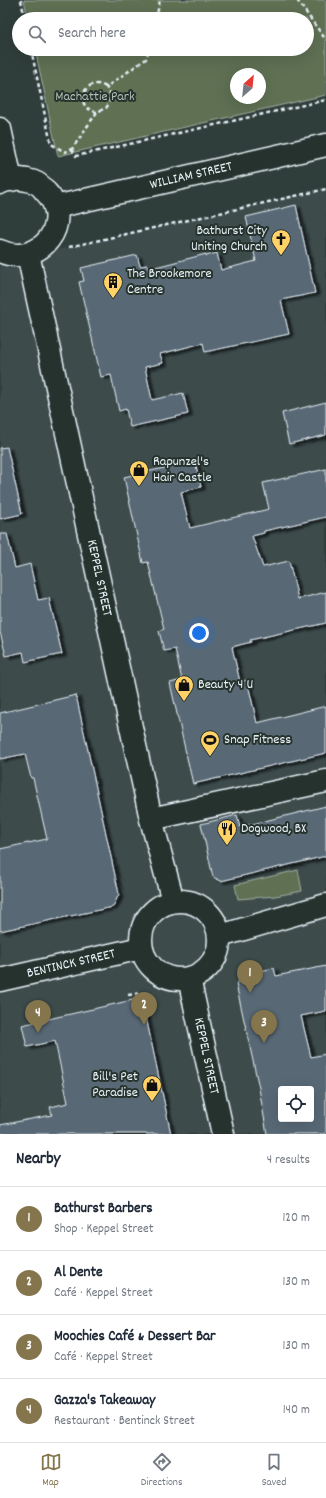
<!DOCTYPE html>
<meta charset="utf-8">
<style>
:root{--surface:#fff;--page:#f2f2f3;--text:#1f2937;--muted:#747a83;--line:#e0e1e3;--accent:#84754c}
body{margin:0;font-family:Dekko,sans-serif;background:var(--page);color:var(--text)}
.controls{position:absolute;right:12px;bottom:12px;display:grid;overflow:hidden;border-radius:4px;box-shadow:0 4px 16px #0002}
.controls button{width:36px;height:36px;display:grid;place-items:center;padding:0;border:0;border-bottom:1px solid var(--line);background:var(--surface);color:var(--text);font:20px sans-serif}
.compass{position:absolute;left:230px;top:68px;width:36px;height:36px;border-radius:50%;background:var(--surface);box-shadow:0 4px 16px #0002;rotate:27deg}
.you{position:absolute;left:199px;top:633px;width:14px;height:14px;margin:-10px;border:3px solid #fff;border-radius:50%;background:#1a73e8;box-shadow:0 0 0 6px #1a73e833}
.badge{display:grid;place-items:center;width:26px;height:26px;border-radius:50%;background:var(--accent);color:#fff;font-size:13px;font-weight:700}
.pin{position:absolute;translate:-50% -33px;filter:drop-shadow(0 1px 2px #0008)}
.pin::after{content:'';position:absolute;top:21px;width:14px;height:12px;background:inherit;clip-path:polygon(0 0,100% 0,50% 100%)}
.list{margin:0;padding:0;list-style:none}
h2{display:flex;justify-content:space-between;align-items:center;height:52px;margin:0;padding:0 16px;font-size:17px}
h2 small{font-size:13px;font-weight:400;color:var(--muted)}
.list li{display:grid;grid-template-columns:26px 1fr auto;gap:12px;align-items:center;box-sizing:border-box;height:64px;padding:0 16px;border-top:1px solid var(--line)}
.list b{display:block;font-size:15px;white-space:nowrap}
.list p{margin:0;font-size:13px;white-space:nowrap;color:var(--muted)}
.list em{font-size:13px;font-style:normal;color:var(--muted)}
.icon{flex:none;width:22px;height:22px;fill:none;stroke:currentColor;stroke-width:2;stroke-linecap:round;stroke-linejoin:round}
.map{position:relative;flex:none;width:326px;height:1134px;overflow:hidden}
.search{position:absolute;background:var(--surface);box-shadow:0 4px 16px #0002;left:12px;right:12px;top:12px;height:44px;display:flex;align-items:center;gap:10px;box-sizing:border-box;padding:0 14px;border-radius:22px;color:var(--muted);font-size:15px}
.sheet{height:308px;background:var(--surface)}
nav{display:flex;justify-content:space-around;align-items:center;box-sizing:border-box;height:56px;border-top:1px solid var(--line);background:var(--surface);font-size:11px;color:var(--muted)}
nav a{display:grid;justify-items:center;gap:2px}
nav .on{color:var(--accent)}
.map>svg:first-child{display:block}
.built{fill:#3c4b4c;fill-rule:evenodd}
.green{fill:#5f7052;stroke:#a4b0a5;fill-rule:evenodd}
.building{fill:#586874;stroke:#e8f1f8;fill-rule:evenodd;filter:url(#shadow)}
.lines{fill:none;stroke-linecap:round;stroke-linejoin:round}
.minor-casing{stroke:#e8f1f8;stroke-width:25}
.major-casing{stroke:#e8f1f8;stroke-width:25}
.path{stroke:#e8f1f8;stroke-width:2.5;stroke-dasharray:4 3;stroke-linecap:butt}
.minor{stroke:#26332d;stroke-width:22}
.major{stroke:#26332d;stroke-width:22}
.labels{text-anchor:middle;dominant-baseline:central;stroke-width:4;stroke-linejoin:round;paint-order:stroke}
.park-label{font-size:14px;fill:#b1bdb6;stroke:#26332d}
.street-label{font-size:14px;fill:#e8f1f8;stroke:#26332d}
.poi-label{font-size:14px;fill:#e8f1f8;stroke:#26332d;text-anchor:start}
</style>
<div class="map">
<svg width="326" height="1134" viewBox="0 0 326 1134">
<defs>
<filter id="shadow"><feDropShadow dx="4.5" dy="2.5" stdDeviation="1" flood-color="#0009"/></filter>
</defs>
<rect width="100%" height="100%" fill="#303e3b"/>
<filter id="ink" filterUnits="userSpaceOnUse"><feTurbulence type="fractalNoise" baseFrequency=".025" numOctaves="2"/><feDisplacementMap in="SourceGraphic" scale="8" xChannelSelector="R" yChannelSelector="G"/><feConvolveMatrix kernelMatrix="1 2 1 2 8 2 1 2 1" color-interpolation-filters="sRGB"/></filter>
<g filter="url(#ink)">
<path class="built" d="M326,189V1134H0V263ZM281,1089H311V1119H281Z"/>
<g class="green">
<path d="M24,0H326V95L58,156L35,49H307V19H28ZM236,74H260V98H236Z"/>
<path d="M298,870L302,891L275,896L238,899L235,885Z"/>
</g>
<g class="building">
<path d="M296,205L315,293L281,300L289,334L205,352L203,343L160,354L163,363L145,367L152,400L183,393L188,414L130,427L126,409L119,411L111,375L101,377L79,282L84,281L81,268L137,255L140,266L147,265L148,269L206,254V256L217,253L221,270L256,261L246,217Z"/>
<path d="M326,402V435L289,444L282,413Z"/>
<path d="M7,447L22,514L0,519V448Z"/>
<path d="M195,461L201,487L181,492L190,528L269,509L263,483L326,469V517L264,531V533L252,536L263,567L289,561L298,599L326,592V623L250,640L251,642L232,647L240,682L247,680L257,723L326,706V753L193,784L170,683L182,680L175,649L164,651L159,631L164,629L148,562L143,563L124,477Z"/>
<path d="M0,534H7L15,568L30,564L38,600L49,598L62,654L25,662L23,652L6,656L0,632Z"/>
<path d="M76,695L119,894L113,907L0,931V849L47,839L33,778H31L25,754L0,759V713Z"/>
<path d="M326,806V856L221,881L213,877L201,824L237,815L240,827Z"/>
<path d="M326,966V1011L301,1016L311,1057L326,1054V1134H267L259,1088L236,984L242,975L274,968L276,976ZM281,1089H311V1119H281Z"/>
<path d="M137,999L143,1003L171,1134H0V1125L52,1115L50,1107L68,1103L55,1041L27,1047L22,1025Z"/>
</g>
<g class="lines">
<defs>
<g id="minor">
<path d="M0,129L11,180"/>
<path d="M0,183C8,178 18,178 27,180C34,181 41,185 45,191C76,222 39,269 0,251"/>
<path d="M55,207L326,145"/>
<path d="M28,254L151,819L173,901"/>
<path d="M151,819L326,781"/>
<path d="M189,978L223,1134"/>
</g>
<g id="major">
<circle cx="180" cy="940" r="39"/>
<path d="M220,936L326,905"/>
<path d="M0,980L141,948"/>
</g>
</defs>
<use href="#minor" class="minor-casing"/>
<use href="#major" class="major-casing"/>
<g class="path">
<path d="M21,0L25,19"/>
<path d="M297,0L326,40"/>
<path d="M156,19L160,0"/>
<path d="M31,49L51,144L65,152L72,149L97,112L106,108L109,104L111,95L106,87L146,59L149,49"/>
<path d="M97,112C71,108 85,74 106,87"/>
<path d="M72,149L76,156L326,100"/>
<path d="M69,247L326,189"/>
<path d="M128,995L142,993"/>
</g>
<use href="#minor" class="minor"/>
<use href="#major" class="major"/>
</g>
</g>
<defs>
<symbol id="church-pin" viewBox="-11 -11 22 30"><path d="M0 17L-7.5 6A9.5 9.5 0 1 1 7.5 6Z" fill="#ffd166" stroke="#26332d"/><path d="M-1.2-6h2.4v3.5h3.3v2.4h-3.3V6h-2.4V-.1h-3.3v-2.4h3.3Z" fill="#111"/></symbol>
<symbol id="building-pin" viewBox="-11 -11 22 30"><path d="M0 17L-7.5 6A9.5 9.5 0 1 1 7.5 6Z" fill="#ffd166" stroke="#26332d"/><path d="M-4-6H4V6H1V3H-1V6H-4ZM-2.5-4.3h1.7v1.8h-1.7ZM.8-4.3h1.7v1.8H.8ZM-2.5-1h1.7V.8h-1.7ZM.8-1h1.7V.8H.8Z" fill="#111"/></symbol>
<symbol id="shop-pin" viewBox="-11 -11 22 30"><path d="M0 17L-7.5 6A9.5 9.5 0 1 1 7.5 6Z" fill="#ffd166" stroke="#26332d"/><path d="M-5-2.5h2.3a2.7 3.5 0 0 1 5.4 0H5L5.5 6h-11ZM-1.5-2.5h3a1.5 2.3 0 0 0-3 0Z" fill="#111"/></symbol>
<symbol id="stadium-pin" viewBox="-11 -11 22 30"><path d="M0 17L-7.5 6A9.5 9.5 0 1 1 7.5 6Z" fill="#ffd166" stroke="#26332d"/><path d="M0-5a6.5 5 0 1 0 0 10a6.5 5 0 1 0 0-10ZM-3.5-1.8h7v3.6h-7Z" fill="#111"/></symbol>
<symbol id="restaurant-pin" viewBox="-11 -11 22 30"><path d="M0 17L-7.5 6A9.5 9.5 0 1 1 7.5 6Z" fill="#ffd166" stroke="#26332d"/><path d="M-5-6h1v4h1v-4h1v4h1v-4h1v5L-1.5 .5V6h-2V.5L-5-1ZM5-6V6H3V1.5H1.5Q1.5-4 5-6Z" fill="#111"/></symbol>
</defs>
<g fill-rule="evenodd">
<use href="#church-pin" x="270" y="228" width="22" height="30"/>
<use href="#building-pin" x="102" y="271" width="22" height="30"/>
<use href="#shop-pin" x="128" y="459" width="22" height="30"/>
<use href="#shop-pin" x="173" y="674" width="22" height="30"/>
<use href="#stadium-pin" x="199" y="729" width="22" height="30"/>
<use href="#restaurant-pin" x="216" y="818" width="22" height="30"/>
<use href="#shop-pin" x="141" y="1074" width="22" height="30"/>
</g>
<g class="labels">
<g class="park-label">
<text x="95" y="97">Machattie Park</text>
</g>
<g class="street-label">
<text transform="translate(191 176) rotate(-13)">WILLIAM STREET</text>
<text transform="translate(99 578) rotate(78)">KEPPEL STREET</text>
<text transform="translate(71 964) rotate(-13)">BENTINCK STREET</text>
<text transform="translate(206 1056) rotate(78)">KEPPEL STREET</text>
</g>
<g class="poi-label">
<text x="267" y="231" text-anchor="end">Bathurst City<tspan x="267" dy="16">Uniting Church</tspan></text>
<text x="127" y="274">The Brookemore<tspan x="127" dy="16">Centre</tspan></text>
<text x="153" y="462">Rapunzel's<tspan x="153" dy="16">Hair Castle</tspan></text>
<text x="198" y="685">Beauty 4 U</text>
<text x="224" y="740">Snap Fitness</text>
<text x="241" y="829">Dogwood, BX</text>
<text x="138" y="1077" text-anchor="end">Bill's Pet<tspan x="138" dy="16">Paradise</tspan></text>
</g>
</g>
</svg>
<div class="controls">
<button><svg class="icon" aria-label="locate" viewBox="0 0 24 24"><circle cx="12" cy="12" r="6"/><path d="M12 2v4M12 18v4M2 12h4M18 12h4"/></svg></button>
</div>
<svg class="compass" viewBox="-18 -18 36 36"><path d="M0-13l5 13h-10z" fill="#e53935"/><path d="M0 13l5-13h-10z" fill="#747a83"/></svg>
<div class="you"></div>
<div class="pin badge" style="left:250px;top:993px">1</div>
<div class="pin badge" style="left:144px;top:1025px">2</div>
<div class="pin badge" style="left:264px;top:1043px">3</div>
<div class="pin badge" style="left:38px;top:1033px">4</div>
<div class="search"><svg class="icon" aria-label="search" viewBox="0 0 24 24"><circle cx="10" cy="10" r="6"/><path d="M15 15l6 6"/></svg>Search here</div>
</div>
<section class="sheet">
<h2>Nearby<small>4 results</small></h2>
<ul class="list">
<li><span class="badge">1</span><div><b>Bathurst Barbers</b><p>Shop · Keppel Street</p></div><em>120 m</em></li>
<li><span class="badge">2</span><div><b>Al Dente</b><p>Café · Keppel Street</p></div><em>130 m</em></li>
<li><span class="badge">3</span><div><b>Moochies Café &amp; Dessert Bar</b><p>Café · Keppel Street</p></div><em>130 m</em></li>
<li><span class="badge">4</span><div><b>Gazza's Takeaway</b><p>Restaurant · Bentinck Street</p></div><em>140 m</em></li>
</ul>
</section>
<nav>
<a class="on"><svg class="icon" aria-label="map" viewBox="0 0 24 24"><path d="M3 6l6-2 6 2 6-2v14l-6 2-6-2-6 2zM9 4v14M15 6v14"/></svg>Map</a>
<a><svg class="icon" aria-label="directions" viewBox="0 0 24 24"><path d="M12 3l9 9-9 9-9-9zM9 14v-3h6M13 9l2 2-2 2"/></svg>Directions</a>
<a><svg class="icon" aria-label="saved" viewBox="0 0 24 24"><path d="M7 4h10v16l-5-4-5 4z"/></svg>Saved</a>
</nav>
